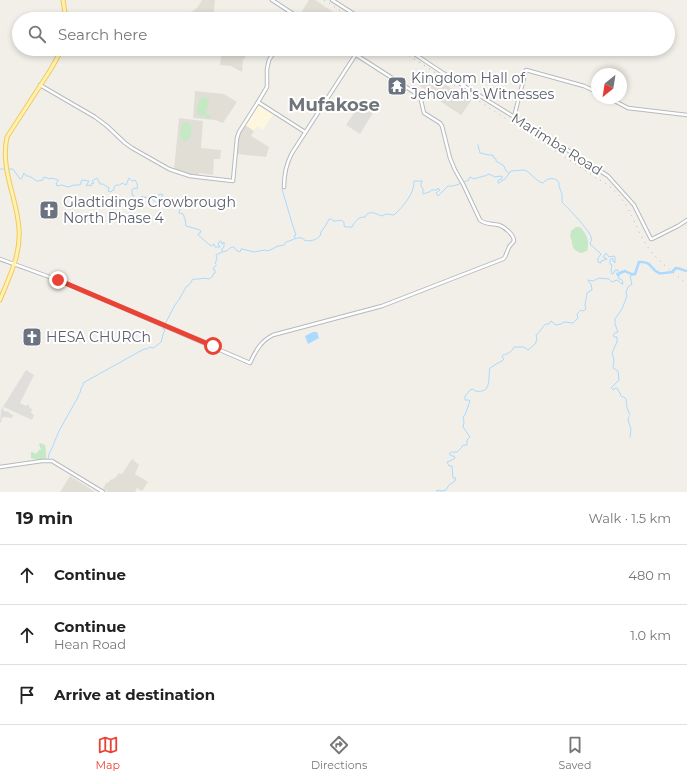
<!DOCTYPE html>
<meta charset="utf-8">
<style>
:root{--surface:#fff;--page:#f6f6f6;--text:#222;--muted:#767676;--line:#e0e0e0;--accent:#ea4335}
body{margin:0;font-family:Montserrat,sans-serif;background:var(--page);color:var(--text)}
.compass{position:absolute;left:591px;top:68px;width:36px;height:36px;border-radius:50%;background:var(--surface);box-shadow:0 2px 6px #0003;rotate:210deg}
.stop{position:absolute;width:12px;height:12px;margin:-9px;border:3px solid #ea4335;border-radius:50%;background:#fff}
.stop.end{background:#ea4335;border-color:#fff;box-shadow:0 1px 4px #0008}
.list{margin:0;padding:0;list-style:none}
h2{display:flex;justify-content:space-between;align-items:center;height:52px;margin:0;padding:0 16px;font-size:17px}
h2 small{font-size:13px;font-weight:400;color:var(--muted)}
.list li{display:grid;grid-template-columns:26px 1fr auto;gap:12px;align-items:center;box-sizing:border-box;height:60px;padding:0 16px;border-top:1px solid var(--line)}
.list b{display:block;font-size:15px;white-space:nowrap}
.list p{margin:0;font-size:13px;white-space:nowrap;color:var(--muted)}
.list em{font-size:13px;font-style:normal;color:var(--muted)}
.icon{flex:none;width:22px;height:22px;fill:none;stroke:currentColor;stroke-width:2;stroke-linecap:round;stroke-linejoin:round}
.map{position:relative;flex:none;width:687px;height:492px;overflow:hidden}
.search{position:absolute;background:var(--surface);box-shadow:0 2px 6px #0003;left:12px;right:12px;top:12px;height:44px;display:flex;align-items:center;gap:10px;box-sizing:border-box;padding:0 14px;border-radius:22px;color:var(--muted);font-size:15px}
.sheet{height:232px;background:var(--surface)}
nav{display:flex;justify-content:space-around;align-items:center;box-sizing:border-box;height:56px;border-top:1px solid var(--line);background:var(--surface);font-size:11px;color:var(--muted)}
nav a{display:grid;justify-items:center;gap:2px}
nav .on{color:var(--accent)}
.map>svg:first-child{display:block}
.commercial{fill:#fef7e0}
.industrial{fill:#e0deda}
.education{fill:#e1ded6}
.green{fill:#c5e8c5}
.water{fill:#aadaff}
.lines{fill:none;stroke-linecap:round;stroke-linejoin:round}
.stream{stroke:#aadaff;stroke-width:1}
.river{stroke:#aadaff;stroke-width:2.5}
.secondary-casing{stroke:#b6babf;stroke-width:4.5}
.primary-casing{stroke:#f2c960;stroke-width:5}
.secondary{stroke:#fff;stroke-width:2.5}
.primary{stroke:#fff2af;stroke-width:3}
.rail{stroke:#b6b7b8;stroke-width:1;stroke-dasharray:1 5;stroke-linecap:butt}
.route{stroke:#ea4335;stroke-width:5}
.labels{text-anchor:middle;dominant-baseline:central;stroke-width:4;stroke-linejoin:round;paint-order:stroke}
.worship-label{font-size:14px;fill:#5b616d;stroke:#fff;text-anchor:start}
.street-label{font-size:14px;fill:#5f6368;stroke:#fff}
.district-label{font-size:18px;font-weight:bold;fill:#70757a;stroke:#fff}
</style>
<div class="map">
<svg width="687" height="492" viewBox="0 0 687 492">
<rect width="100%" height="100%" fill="#f1efe8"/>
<path class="commercial" d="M258,103L274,113L263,130L257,126L254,131L245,125Z"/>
<g class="industrial">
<path d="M360,104L373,113L360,134L346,125Z"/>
<path d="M26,370L34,375L20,403L26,406L28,404L30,408L32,409L31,413L34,415L32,420L4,407L3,409L4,411L9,412V413L13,415L12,418L3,417L1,420H2V422H1L0,423L1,410Z"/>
</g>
<g class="education">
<path d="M202,0H215L213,19H190L187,15L197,8Z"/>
<path d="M309,0H315L344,19H304L299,16Z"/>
<path d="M222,49H246L245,59H243L242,72L231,66L220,65Z"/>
<path d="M429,74L471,101L461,115L431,95L432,94L420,86Z"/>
<path d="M195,91L224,94L237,102L223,123L215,120L193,118Z"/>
<path d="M179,118L203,121L201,148L221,150L220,159H214L213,175L199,173L198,176L183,173L174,169Z"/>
<path d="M245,125L254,131L251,136L269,147L266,157L237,154L238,140L240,134Z"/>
<path d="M132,459L139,465L135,474L148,482L142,491L137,488L135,492H108L103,489L106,483L109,482L110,480L115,478L119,473L122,474Z"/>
<path d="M70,476L89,488L95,492H60Z"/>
</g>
<g class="green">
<path d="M204,97L207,98L209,100L206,114L211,116L209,119L205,118L206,115L201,116L197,113C197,107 198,99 204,97Z"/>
<path d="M184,122L189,123C193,128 192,144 182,140C179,135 180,126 184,122Z"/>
<path d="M576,227H580C587,234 590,242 587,251C585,251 583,253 581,253C578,252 573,249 573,247C571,242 573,241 570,237L571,231Z"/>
<path d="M41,443L44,445L45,444L46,453V459L38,460L31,458V452H33L36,454L39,450H41L39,444Z"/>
</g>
<path class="water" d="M313,332H317L319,338L308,344L305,336Z"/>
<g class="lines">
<g class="stream">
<path d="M478,145L480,153L489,155H493V157L496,159V161L504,166L506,171L509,173"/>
<path d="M0,169H13L20,179L22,178L24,173L26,176H29L37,181L43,180V178L44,177L50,179L52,178L58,180V181L56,184L57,186L62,185L68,187L74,185H79L81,184V181L82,180L89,181L86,186L88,185L91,186L92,183L93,184L94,183L92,181L97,178L100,184H103L109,188L108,191L111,192L113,190H114V187L116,185H120L122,183L126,185L129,178L132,181L135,180C137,183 138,185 137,189L134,188L132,190V195L134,196V201L138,202L142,196L143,197C145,197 150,198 152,199C155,201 154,202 158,203L159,201L156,199L158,195L162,194L163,195L161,198L162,203L166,199L174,206L179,207L180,209L179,213L183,214L185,219L186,226L200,230L201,232L199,233L198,235L211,246L214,244L215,247H220L218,244L219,242L221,241L222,244L224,242V247L222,249V251"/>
<path d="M282,189L292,223L296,235L294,236L295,238"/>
<path d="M216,264L215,263L217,259L216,255L222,252L226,251C229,250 229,247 234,247L236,250L240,252L241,249H242L254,252L265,250L268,251L278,246L284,245L286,242C291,241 296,237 302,238C303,238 303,239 304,240C310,242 316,240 320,236L321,232L326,225L329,219H331L333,221C338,221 340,219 344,222V225L345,227H352C355,222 357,217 365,217C369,209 376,214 382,216L386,214L394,215C402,208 415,193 414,181H422V182L421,183V186L423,189V194L429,192L432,190H437L438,188L440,190L436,193L438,196L448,186C456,187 462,182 469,180V178L470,177L474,179C478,177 484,177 489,174L495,177L502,176V179L498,180V183H499L505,179L511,171C515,171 520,170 524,170C531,172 535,181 543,183C547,178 555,176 559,183V186L562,194V202C567,207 590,231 591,237C592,240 591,241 590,244L601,254L598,258V262L601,263V261L607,259L603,257L606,253L609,257L614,256L615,257V263L613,261V259L612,258L610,260V264L612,265L611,270L612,274H613L614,273L615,270H618V272L616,274L619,276L618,278L622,280L623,284H622L617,280L612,282L609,279L599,278L593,281L588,280L589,282L591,284L592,290L587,293L585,305L586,309L583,311L581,310L577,314L578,318L573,323L564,322L561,324L556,325L551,321L549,324H546C542,326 541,332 536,335L537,340L535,344L528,350L524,347H514C512,352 507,354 503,355L502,357L504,359L502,361L498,363L490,368C488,375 491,390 482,391C480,392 478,391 475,391L473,389L470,390L465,396V400H469L470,401L465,415L463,417L464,422L463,427L470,437L467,440V445H463L462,447L457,452H451L449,454L452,456H454L455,458L452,460L447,462L449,466H452L453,478H456L455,481L449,485L446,490L442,491L437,490V492"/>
<path d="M165,324L175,305L180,298L186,287L189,285L193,279C198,280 204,277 209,279L213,276V274L215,273V270L213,269L216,265"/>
<path d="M630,415L627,408L626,399L624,397H622L620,395L621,394L619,392L617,388H615L614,390L611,388L619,380L618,371L613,368L614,360L612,353L617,342V337H614L613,335L615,333L618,332L615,324V319L622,309L627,296L626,292L628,287L632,284L630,276L633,275"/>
<path d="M629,417L628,420L631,429L630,437"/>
<path d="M54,443L59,431L78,397L79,394L80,393L81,388L83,386V383L144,349H147L150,347L153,348C156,346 159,344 161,342C163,338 162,334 165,330L163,329L164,327"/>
<path d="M48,459L49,454L54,444"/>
</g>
<path class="river" d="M618,275L620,273L625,271C629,273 631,275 635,274L639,262C653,261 650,270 659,273C663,274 668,272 672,272L676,268C681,268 683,271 687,271"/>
<defs>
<g id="secondary">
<path d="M272,0L301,19"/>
<path d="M332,0L362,19"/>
<path d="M276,49L269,60L267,69V87L258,102L305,132"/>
<path d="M407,49L443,73L558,144L608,176L634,205L651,239H652L678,226L687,220"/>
<path d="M40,85L95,117L107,126L125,143L132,148L169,169L190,176L233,181L237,138L239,132L258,102"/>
<path d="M609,98L628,108L687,115"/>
<path d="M514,117L526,70L584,86L597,92"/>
<path d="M284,187C284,175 286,164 292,153L356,54"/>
<path d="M0,259L58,280L250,363C256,350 261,341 273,335L382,306L503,259L505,257L509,247L514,241C514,235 505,227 499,225C492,223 485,225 480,220L463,184L455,170L450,158L442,126L440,123L424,113L420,96L347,49"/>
<path d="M0,467L42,461H52L103,492"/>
</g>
<g id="primary">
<path d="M63,0L66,19"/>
<path d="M0,300C9,277 21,255 19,229C17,197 0,170 7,137L51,69L62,49"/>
</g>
</defs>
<use href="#secondary" class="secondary-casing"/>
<use href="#primary" class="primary-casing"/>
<use href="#secondary" class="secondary"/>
<use href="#primary" class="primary"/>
<g class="rail">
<path d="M324,0L353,19"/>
<path d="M399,49L606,184C612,188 617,193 622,199C632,213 637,231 647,246C657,261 673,272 687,284"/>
</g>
</g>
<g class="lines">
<path class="route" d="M58,280L213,346"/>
</g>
<defs>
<symbol id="temple-square" viewBox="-11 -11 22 22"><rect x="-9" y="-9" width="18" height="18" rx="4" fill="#6b7280" stroke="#fff"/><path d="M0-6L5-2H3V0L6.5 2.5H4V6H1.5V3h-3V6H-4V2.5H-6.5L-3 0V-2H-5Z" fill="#fff"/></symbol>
<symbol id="church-square" viewBox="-11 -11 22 22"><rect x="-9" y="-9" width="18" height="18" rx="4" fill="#6b7280" stroke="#fff"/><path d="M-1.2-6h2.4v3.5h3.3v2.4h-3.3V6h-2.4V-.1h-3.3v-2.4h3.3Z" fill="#fff"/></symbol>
</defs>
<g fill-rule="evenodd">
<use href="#temple-square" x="386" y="75" width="22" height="22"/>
<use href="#church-square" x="38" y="199" width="22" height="22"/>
<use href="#church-square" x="21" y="326" width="22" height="22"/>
</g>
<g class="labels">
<g class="worship-label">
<text x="411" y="78">Kingdom Hall of<tspan x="411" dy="16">Jehovah's Witnesses</tspan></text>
<text x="63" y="202">Gladtidings Crowbrough<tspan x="63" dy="16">North Phase 4</tspan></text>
<text x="46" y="337">HESA CHURCh</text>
</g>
<g class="street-label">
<text transform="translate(557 144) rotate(32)">Marimba Road</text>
</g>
<g class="district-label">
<text x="334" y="105">Mufakose</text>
</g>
</g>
</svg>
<svg class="compass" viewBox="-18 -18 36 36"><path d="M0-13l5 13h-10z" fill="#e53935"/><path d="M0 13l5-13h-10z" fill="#767676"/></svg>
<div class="stop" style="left:213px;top:346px"></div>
<div class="stop end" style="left:58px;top:280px"></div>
<div class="search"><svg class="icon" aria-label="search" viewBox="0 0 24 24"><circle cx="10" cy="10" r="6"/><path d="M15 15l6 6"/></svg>Search here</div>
</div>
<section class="sheet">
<h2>19 min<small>Walk · 1.5 km</small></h2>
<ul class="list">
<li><svg class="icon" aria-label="ahead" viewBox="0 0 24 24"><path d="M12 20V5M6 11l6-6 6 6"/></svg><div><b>Continue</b></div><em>480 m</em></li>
<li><svg class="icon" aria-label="ahead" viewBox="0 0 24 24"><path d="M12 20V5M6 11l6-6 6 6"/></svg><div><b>Continue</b><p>Hean Road</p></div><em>1.0 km</em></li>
<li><svg class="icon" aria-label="arrive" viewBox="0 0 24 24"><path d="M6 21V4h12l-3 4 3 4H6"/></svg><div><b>Arrive at destination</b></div></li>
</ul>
</section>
<nav>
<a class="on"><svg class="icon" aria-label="map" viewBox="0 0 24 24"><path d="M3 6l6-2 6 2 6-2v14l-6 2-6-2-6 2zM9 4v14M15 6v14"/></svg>Map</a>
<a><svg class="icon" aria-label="directions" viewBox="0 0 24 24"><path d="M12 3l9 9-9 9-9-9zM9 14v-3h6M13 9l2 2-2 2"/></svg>Directions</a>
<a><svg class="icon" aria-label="saved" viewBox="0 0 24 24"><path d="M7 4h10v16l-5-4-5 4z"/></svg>Saved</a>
</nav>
